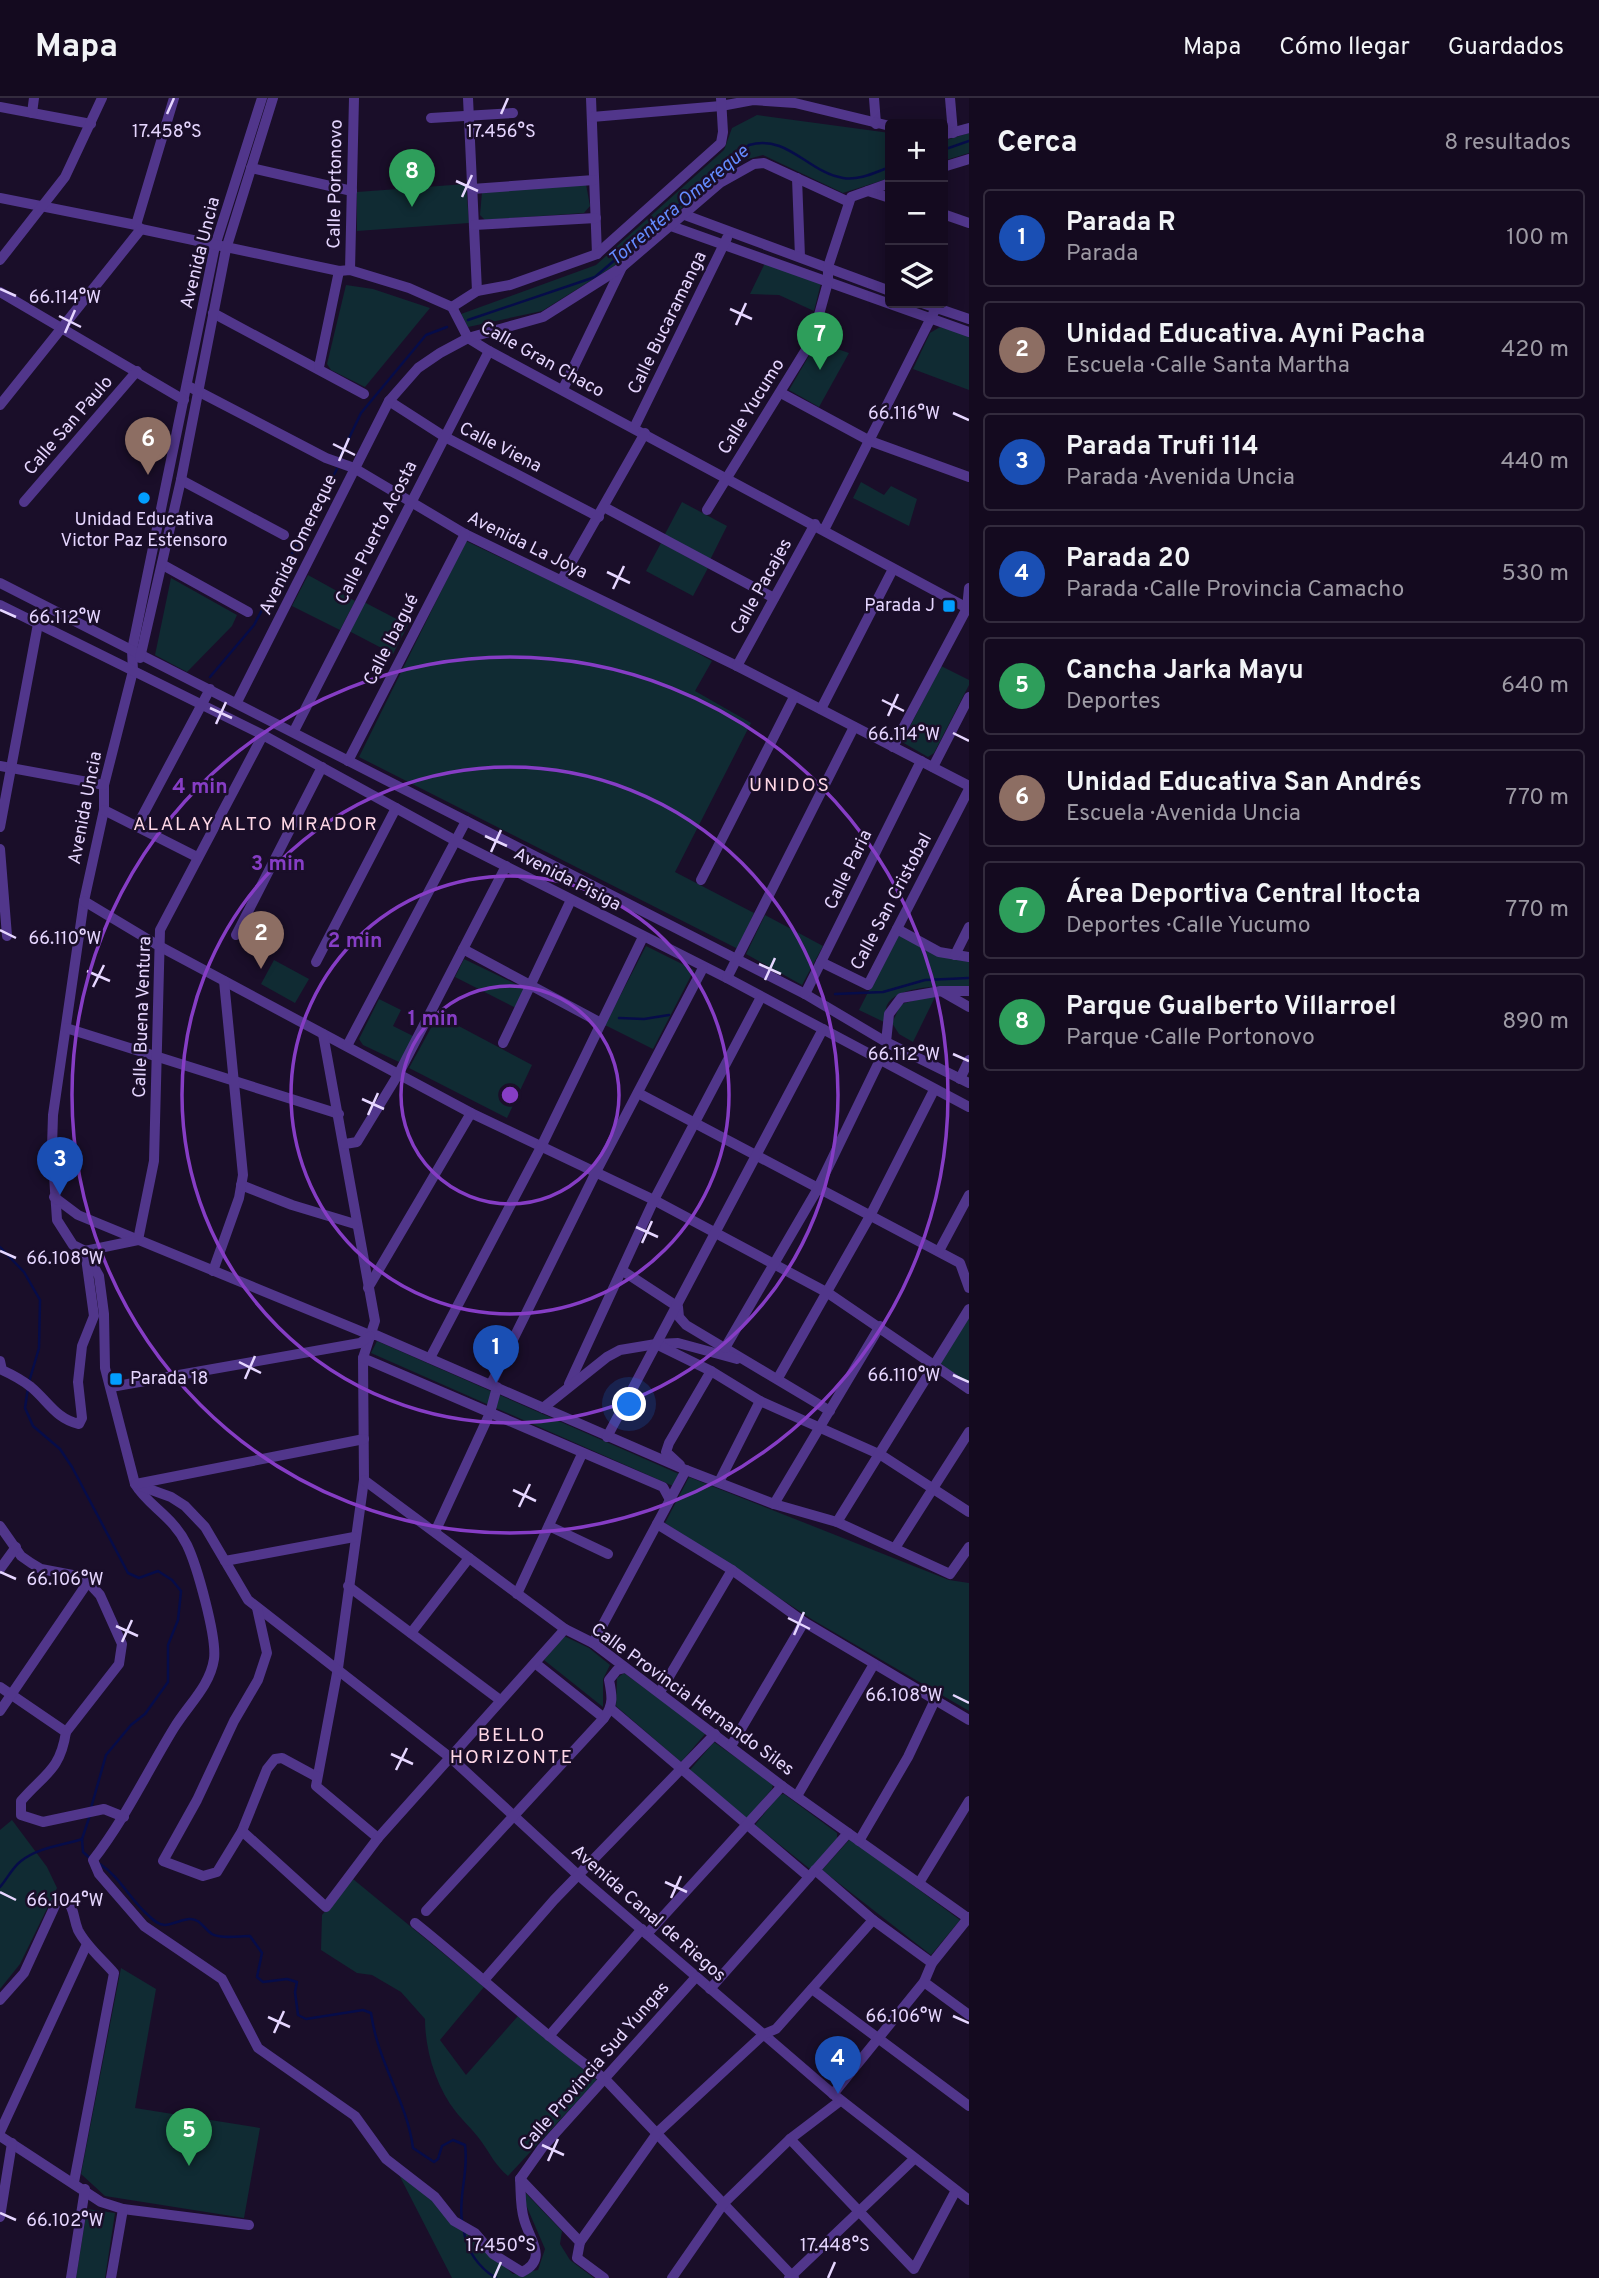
<!DOCTYPE html>
<html lang="es">
<meta charset="utf-8">
<style>
:root{--surface:#140a1f;--page:#1d1328;--text:#f1f3f6;--muted:#9d9aa4;--line:#332b3d;--accent:#b45309}
body{margin:0;font-family:Overpass,sans-serif;background:var(--page);color:var(--text)}
.controls{position:absolute;right:21px;top:21px;display:grid;overflow:hidden;border-radius:7px;box-shadow:0 4px 18px #0003}
.controls button{width:63px;height:63px;display:grid;place-items:center;padding:0;border:0;border-bottom:2px solid var(--line);background:var(--surface);color:var(--text);font:35px sans-serif}
.you{position:absolute;left:630px;top:1307px;width:24px;height:24px;margin:-18px;border:5px solid #fff;border-radius:50%;background:#1a73e8;box-shadow:0 0 0 10px #1a73e833}
.badge{display:grid;place-items:center;width:46px;height:46px;border-radius:50%;background:var(--accent);color:#fff;font-size:23px;font-weight:700}
.pin{position:absolute;translate:-50% -58px;filter:drop-shadow(0 2px 4px #0008)}
.pin::after{content:'';position:absolute;top:37px;width:24px;height:21px;background:inherit;clip-path:polygon(0 0,100% 0,50% 100%)}
.list{margin:0;padding:0;list-style:none}
h2{display:flex;justify-content:space-between;align-items:center;height:91px;margin:0;padding:0 28px;font-size:30px}
h2 small{font-size:23px;font-weight:400;color:var(--muted)}
.list li{display:grid;grid-template-columns:46px 1fr auto;gap:21px;align-items:center;box-sizing:border-box;height:98px;margin:0 14px 14px;padding:0 14px;border:2px solid var(--line);border-radius:7px}
.list b{display:block;font-size:26px;white-space:nowrap}
.list p{margin:0;font-size:23px;white-space:nowrap;color:var(--muted)}
.list em{font-size:23px;font-style:normal;color:var(--muted)}
.icon{flex:none;width:38px;height:38px;fill:none;stroke:currentColor;stroke-width:2;stroke-linecap:round;stroke-linejoin:round}
.map{position:relative;flex:none;width:969px;height:2180px;overflow:hidden}
header{display:flex;align-items:center;gap:42px;box-sizing:border-box;height:98px;padding:0 35px;background:var(--surface);border-bottom:2px solid var(--line)}
header strong{font-size:33px}
nav{display:flex;gap:38px;margin-inline-start:auto;font-size:24px}
main{display:flex}
aside{flex:1;background:var(--surface)}
.map>svg:first-child{display:block}
.green{fill:#102b33}
.lines{fill:none;stroke-linecap:round;stroke-linejoin:round}
.stream{stroke:#060c49;stroke-width:2.5}
.minor{stroke:#51368b;stroke-width:10}
.ticks{fill:none;stroke:#e6d6ff;stroke-width:2.5}
.ring{fill:none;stroke:#863dc5;stroke-width:3.5}
.poi-dot{fill:#029eff;stroke:#1a0e29;stroke-width:2.5}
.labels{text-anchor:middle;dominant-baseline:central;stroke-width:5;stroke-linejoin:round;paint-order:stroke}
.street-label{font-size:18px;fill:#e6d6ff;stroke:#1a0e29}
.poi-label{font-size:18px;fill:#e6d6ff;stroke:#1a0e29}
.water-label{font-size:19px;font-style:italic;fill:#648bff;stroke:#1a0e29}
.neighbourhood-label{font-size:19px;letter-spacing:2px;fill:#ffd8e6;stroke:#1a0e29}
.ticks-label{font-size:18px;text-anchor:middle;fill:#e6d6ff;stroke:#1a0e29;stroke-width:5;stroke-linejoin:round;paint-order:stroke}
.centre{fill:#863dc5;stroke:#1a0e29;stroke-width:3.5}
.ring-label{font-size:21px;text-anchor:middle;font-weight:bold;fill:#863dc5;stroke:#1a0e29;stroke-width:5;stroke-linejoin:round;paint-order:stroke}
</style>
<header>
<strong>Mapa</strong>
<nav><a>Mapa</a><a>Cómo llegar</a><a>Guardados</a></nav>
</header>
<main>
<div class="map">
<svg width="969" height="2180" viewBox="0 0 969 2180">
<rect width="100%" height="100%" fill="#1a0e29"/>
<g class="green">
<path d="M757,17L890,35V80L843,95L763,57L737,64L704,90L627,160L542,213L468,229L461,216L596,167L724,52L732,30Z"/>
<path d="M969,35V55L943,63V43Z"/>
<path d="M466,86L469,125L357,133V94Z"/>
<path d="M586,86L590,108L584,115L485,122L480,117L482,94Z"/>
<path d="M765,165L821,185L814,213L779,197L750,196Z"/>
<path d="M346,187L373,191L430,210L365,289L331,272L327,266Z"/>
<path d="M940,229L969,237V292L913,271L930,235Z"/>
<path d="M817,244L849,255L819,309L789,292Z"/>
<path d="M861,384L884,397L891,388L917,401L909,428L853,400Z"/>
<path d="M682,404L727,428L710,462L664,438Z"/>
<path d="M466,443C548,483 633,518 712,563L695,593L751,625L675,774L754,815L738,851L359,659Z"/>
<path d="M661,445L708,470L693,498L646,473Z"/>
<path d="M308,477L355,503L340,532L292,508Z"/>
<path d="M171,480L237,517L232,528L187,574L155,557Z"/>
<path d="M364,504L408,527L393,556L349,533Z"/>
<path d="M941,568L969,582V587L934,655L928,659L902,644Z"/>
<path d="M765,817L823,848L802,887L746,856Z"/>
<path d="M898,835L938,858L969,864V888C948,888 898,886 887,907C885,912 885,920 884,924L859,912Z"/>
<path d="M646,848L694,872L653,951L605,927Z"/>
<path d="M464,861L526,891L516,910L455,879Z"/>
<path d="M274,862L309,881L295,905L261,886Z"/>
<path d="M936,897L913,944L899,936L892,925L901,906Z"/>
<path d="M379,901L401,912L393,928L415,939L399,964L363,947L359,941Z"/>
<path d="M438,917L532,967L507,1020L409,970Z"/>
<path d="M969,1220V1287L939,1264Z"/>
<path d="M377,1243L679,1376L673,1388L371,1255Z"/>
<path d="M689,1379L949,1482L969,1485V1613L813,1522L665,1425Z"/>
<path d="M564,1538L589,1550L610,1567L603,1581V1609L544,1562Z"/>
<path d="M624,1575L706,1635L681,1664L616,1608L617,1580Z"/>
<path d="M714,1644L773,1686L772,1691L746,1721L689,1673Z"/>
<path d="M784,1696L837,1735V1743L810,1771L755,1727L779,1697Z"/>
<path d="M12,1722L47,1769L57,1790L20,1866L0,1891V1732Z"/>
<path d="M850,1741L960,1822L931,1857L822,1772Z"/>
<path d="M353,1781L484,1889L440,1942L466,1977L518,1918L597,1982L508,2078C495,2067 491,2057 481,2043C474,2033 464,2024 456,2014C436,1989 425,1952 425,1921L401,1894L372,1877L357,1875L321,1852L322,1817Z"/>
<path d="M121,1870L156,1891L135,2010L260,2030L244,2120L105,2098L81,2076Z"/>
<path d="M393,2065L513,2176L538,2172L545,2151L517,2086L562,2133L560,2146L570,2162L594,2180H452Z"/>
<path d="M87,2111L115,2115L105,2180H76Z"/>
</g>
<g class="lines">
<g class="stream">
<path d="M943,52L969,43"/>
<path d="M468,222L595,179L749,47C788,36 807,74 843,80C859,83 876,74 890,69"/>
<path d="M341,357L361,315L426,237L447,229"/>
<path d="M210,579L254,527L337,371"/>
<path d="M835,896L883,894L925,882L969,880"/>
<path d="M619,920L644,921L669,917"/>
<path d="M0,1149L24,1174L40,1202L39,1250L29,1284"/>
<path d="M28,1290L25,1310L33,1328L60,1351L72,1369L128,1475L139,1480L158,1473L172,1482L181,1493L178,1522L168,1547V1584L145,1616L131,1627L106,1657L91,1710"/>
<path d="M90,1717L82,1741L83,1754L91,1761"/>
<path d="M100,1766C121,1780 130,1802 149,1818C166,1835 171,1823 189,1821C200,1820 204,1831 212,1836C221,1841 239,1838 250,1838L262,1855L257,1879L263,1884L287,1881L297,1884L295,1894L298,1917L306,1921L363,1912L371,1915C378,1966 407,2003 413,2050L434,2064L438,2061L442,2048L453,2042L465,2047C469,2074 458,2098 462,2123"/>
<path d="M0,1789C7,1781 12,1770 21,1763C39,1749 61,1748 82,1741"/>
<path d="M464,2134C467,2153 479,2170 496,2180"/>
</g>
<g class="minor">
<path d="M262,0L215,148L132,552L133,573L104,687V712L84,803L53,1017L52,1049L57,1122L73,1147L85,1153L99,1178L104,1216L105,1270L135,1386C148,1408 173,1418 187,1447C197,1468 217,1539 214,1561C210,1588 188,1607 174,1630C147,1674 125,1721 93,1762L99,1776L144,1828L222,1881L258,1950L355,2018L386,2061L435,2099L454,2123L475,2135L493,2156L522,2174C549,2161 529,2141 524,2121C520,2108 521,2094 520,2081"/>
<path d="M468,0L477,193"/>
<path d="M591,0L597,156"/>
<path d="M874,0L876,26"/>
<path d="M950,0L953,35"/>
<path d="M0,9L91,26"/>
<path d="M32,15L34,0"/>
<path d="M592,19L721,8L753,2L795,5L890,28"/>
<path d="M431,20L513,15"/>
<path d="M943,37L969,30"/>
<path d="M943,69L969,61"/>
<path d="M251,70L352,93"/>
<path d="M797,80L800,159"/>
<path d="M472,91L594,82"/>
<path d="M868,93L890,100"/>
<path d="M0,100L136,127L141,131L339,173L350,172L409,190L452,209L468,240L489,253L969,511"/>
<path d="M943,116L969,125"/>
<path d="M685,117L890,193"/>
<path d="M136,127L174,0"/>
<path d="M474,127L596,120"/>
<path d="M671,128L969,234"/>
<path d="M0,162L65,79L102,0"/>
<path d="M350,172L354,0"/>
<path d="M0,194L184,302"/>
<path d="M922,205L969,221"/>
<path d="M452,209L477,193L510,187L597,156L721,45L723,34L721,0"/>
<path d="M213,215L364,296"/>
<path d="M319,269L339,173"/>
<path d="M188,288L326,360L354,370L465,436L737,568L969,688"/>
<path d="M563,291L622,169"/>
<path d="M781,295L870,343L969,379"/>
<path d="M389,303L445,339L599,419"/>
<path d="M0,307L141,131"/>
<path d="M634,330L727,140"/>
<path d="M181,382L284,437"/>
<path d="M24,404L137,273"/>
<path d="M604,409L774,500"/>
<path d="M707,412L812,242L828,184V169L851,99L890,85"/>
<path d="M824,432L936,210"/>
<path d="M163,467L248,514"/>
<path d="M562,481L645,335"/>
<path d="M0,485L805,896L886,944L969,985"/>
<path d="M0,507L263,637L456,743L727,880L969,1009"/>
<path d="M140,560L181,382L226,151L273,0"/>
<path d="M737,568L815,426"/>
<path d="M237,604L389,303L418,270L440,255L468,240L543,219L622,169L720,85L754,66L764,65L849,104"/>
<path d="M821,611L893,471"/>
<path d="M294,633L489,253"/>
<path d="M893,649L967,510L969,490"/>
<path d="M348,663L465,436"/>
<path d="M0,668L104,687"/>
<path d="M933,669L969,599"/>
<path d="M104,712L197,759"/>
<path d="M137,728L210,591"/>
<path d="M0,729L38,526"/>
<path d="M0,751L7,838"/>
<path d="M701,782L794,599"/>
<path d="M84,803L159,848L471,1015L654,1102L828,1195L969,1291"/>
<path d="M897,831L939,854L969,859"/>
<path d="M236,837L322,669"/>
<path d="M463,851L601,925"/>
<path d="M955,857L969,829"/>
<path d="M316,864L396,710"/>
<path d="M821,864L868,887L969,691"/>
<path d="M727,880L854,629"/>
<path d="M941,893L969,909"/>
<path d="M805,896L921,663"/>
<path d="M66,930L339,1016"/>
<path d="M323,936L375,1223L363,1260L364,1382L338,1570L316,1688L378,1740"/>
<path d="M886,944L889,916L901,900L941,893H969"/>
<path d="M503,945L571,802"/>
<path d="M347,948L466,723"/>
<path d="M960,981L969,962"/>
<path d="M638,995L960,1165L969,1190"/>
<path d="M345,1046L357,1044L399,975L506,768"/>
<path d="M241,1087L292,1107L355,1126"/>
<path d="M54,1099L78,1117L370,1237H376L686,1372L774,1406L837,1424L950,1476L969,1449"/>
<path d="M85,1153L138,1142L154,1063L160,832L263,637"/>
<path d="M939,1153L969,1097"/>
<path d="M213,1173L239,1100L243,1077L224,883"/>
<path d="M623,1173L678,1209L679,1219L686,1227L830,1313"/>
<path d="M368,1190L471,1015"/>
<path d="M657,1246L678,1245L737,1261"/>
<path d="M725,1250L817,1092L879,964"/>
<path d="M363,1260L663,1389L670,1402"/>
<path d="M430,1260L541,1049L643,839"/>
<path d="M0,1263L2,1272C13,1277 22,1282 31,1289C48,1303 56,1321 79,1326L82,1320L78,1284L82,1248L94,1218L86,1160"/>
<path d="M778,1280L870,1118L934,992"/>
<path d="M491,1286L596,1074L703,870"/>
<path d="M569,1286L654,1102L761,899"/>
<path d="M111,1289L360,1245L370,1238"/>
<path d="M543,1310L607,1259L620,1252L656,1246L711,1273L760,1303L881,1357L969,1414"/>
<path d="M607,1339L823,931"/>
<path d="M680,1367L666,1354L669,1345L711,1273"/>
<path d="M364,1382L565,1531L593,1545L782,1688L969,1821"/>
<path d="M719,1384L760,1303"/>
<path d="M135,1386L171,1399L185,1408L205,1429L248,1502L452,1661L578,1777L833,1996L969,2102"/>
<path d="M136,1386L364,1341"/>
<path d="M774,1406L880,1228"/>
<path d="M837,1424L969,1211"/>
<path d="M657,1426L732,1472L804,1524L969,1622"/>
<path d="M0,1428L21,1458L31,1465L41,1471L83,1479L88,1484L100,1497L122,1546L119,1566L66,1634"/>
<path d="M549,1428L608,1456"/>
<path d="M435,1434L490,1315L497,1289"/>
<path d="M895,1450L969,1334"/>
<path d="M225,1463L354,1439"/>
<path d="M0,1471L16,1449"/>
<path d="M348,1488L500,1602"/>
<path d="M517,1496L582,1356"/>
<path d="M257,1510L267,1555L258,1582L234,1623L197,1702L163,1763L203,1778L217,1774L242,1733L267,1671L275,1661L282,1660L317,1679"/>
<path d="M411,1535L469,1460"/>
<path d="M593,1545L686,1372"/>
<path d="M535,1565L604,1620"/>
<path d="M0,1589L66,1634C60,1673 44,1676 21,1703V1717L43,1724L104,1711L124,1719"/>
<path d="M660,1594L732,1472"/>
<path d="M611,1611L809,1779"/>
<path d="M0,1613L88,1484"/>
<path d="M731,1648L804,1524"/>
<path d="M797,1698L874,1566"/>
<path d="M242,1733L326,1809L378,1740L565,1531"/>
<path d="M859,1743L908,1659L935,1602"/>
<path d="M815,1772L873,1822L932,1865"/>
<path d="M919,1785L969,1703"/>
<path d="M426,1813L604,1620C614,1607 612,1597 609,1582L617,1572L625,1570"/>
<path d="M415,1825C479,1876 538,1933 605,1981L794,2180"/>
<path d="M647,1836L782,1688"/>
<path d="M485,1881L554,1802L715,1636"/>
<path d="M924,1884L969,1917"/>
<path d="M710,1891L848,1735"/>
<path d="M812,1891L969,2008"/>
<path d="M0,1902L24,1875L58,1801H66C75,1811 73,1820 78,1832C86,1848 102,1861 114,1875L74,2084"/>
<path d="M549,1938L642,1831"/>
<path d="M833,1996L924,1884L932,1865L969,1819"/>
<path d="M0,2034L87,1846"/>
<path d="M0,2038L101,2104L123,2111L249,2127"/>
<path d="M790,2041L914,2171L955,2094"/>
<path d="M520,2081L542,2050L696,1879"/>
<path d="M520,2081L580,2144L577,2160L604,2180"/>
<path d="M0,2119L12,2045"/>
<path d="M580,2144L658,2034L764,1936L776,1931L873,1822"/>
<path d="M71,2180L85,2091"/>
<path d="M111,2180L123,2111"/>
<path d="M672,2180L724,2105L790,2041L840,2003"/>
<path d="M789,2180L914,2061"/>
</g>
</g>
<path class="ticks" d="M167,16L174,0M501,16L508,0M456,83L478,93M462,99L472,77M0,191L16,198M730,211L752,221M59,218L81,229M736,227L746,205M65,235L75,212M953,315L969,322M333,346L355,357M339,363L349,340M607,474L630,485M613,491L624,468M0,512L16,519M882,602L904,613M210,610L232,620M888,618L898,596M216,626L226,604M953,635L969,643M485,738L507,748M491,754L501,732M0,832L16,840M759,866L781,876M87,873L110,883M765,882L775,860M93,889L104,867M953,956L969,963M362,1001L384,1011M368,1017L378,995M636,1129L658,1139M642,1145L652,1123M0,1153L16,1160M239,1264L261,1275M953,1277L969,1284M245,1281L255,1258M513,1392L536,1403M519,1409L530,1386M0,1474L16,1481M788,1520L810,1531M116,1528L138,1538M794,1537L804,1514M122,1544L132,1522M953,1597L969,1605M391,1656L413,1666M396,1672L407,1650M665,1784L687,1794M0,1794L16,1802M671,1800L681,1778M953,1918L969,1925M268,1919L290,1929M274,1935L284,1913M542,2047L564,2057M548,2063L558,2041M0,2115L16,2122M494,2180L501,2164M828,2180L835,2164"/>
<g class="ring">
<circle cx="510" cy="997" r="109"/>
<circle cx="510" cy="997" r="219"/>
<circle cx="510" cy="997" r="328"/>
<circle cx="510" cy="997" r="438"/>
</g>
<g class="poi-dot">
<circle cx="144" cy="400" r="7"/>
<rect x="942" y="501" width="14" height="14" rx="3.5"/>
<rect x="109" y="1274" width="14" height="14" rx="3.5"/>
</g>
<g class="labels">
<g class="street-label">
<text transform="translate(336 86) rotate(-89)">Calle Portonovo</text>
<text transform="translate(201 155) rotate(-76)">Avenida Uncia</text>
<text transform="translate(668 225) rotate(-64)">Calle Bucaramanga</text>
<text transform="translate(542 262) rotate(29)">Calle Gran Chaco</text>
<text transform="translate(752 309) rotate(-58)">Calle Yucumo</text>
<text transform="translate(69 328) rotate(-49)">Calle San Paulo</text>
<text transform="translate(500 350) rotate(27)">Calle Viena</text>
<text transform="translate(377 435) rotate(-63)">Calle Puerto Acosta</text>
<text transform="translate(299 447) rotate(-64)">Avenida Omereque</text>
<text transform="translate(527 448) rotate(26)">Avenida La Joya</text>
<text transform="translate(762 489) rotate(-61)">Calle Pacajes</text>
<text transform="translate(392 542) rotate(-63)">Calle Ibagué</text>
<text transform="translate(86 710) rotate(-79)">Avenida Uncia</text>
<text transform="translate(849 772) rotate(-64)">Calle Paria</text>
<text transform="translate(567 782) rotate(27)">Avenida Pisiga</text>
<text transform="translate(892 804) rotate(-62)">Calle San Cristobal</text>
<text transform="translate(143 919) rotate(-88)">Calle Buena Ventura</text>
<text transform="translate(692 1602) rotate(36)">Calle Provincia Hernando Siles</text>
<text transform="translate(648 1816) rotate(41)">Avenida Canal de Riegos</text>
<text transform="translate(595 1969) rotate(-49)">Calle Provincia Sud Yungas</text>
</g>
<g class="poi-label">
<text x="144" y="422">Unidad Educativa<tspan x="144" dy="21">Victor Paz Estensoro</tspan></text>
<text x="935" y="508" text-anchor="end">Parada J</text>
<text x="130" y="1281" text-anchor="start">Parada 18</text>
</g>
<g class="water-label">
<text transform="translate(679 108) rotate(-40)">Torrentera Omereque</text>
</g>
<g class="neighbourhood-label">
<text x="790" y="688">UNIDOS</text>
<text x="256" y="727">ALALAY ALTO MIRADOR</text>
<text x="512" y="1638">BELLO<tspan x="512" dy="22">HORIZONTE</tspan></text>
</g>
</g>
<g class="ticks-label">
<text x="167" y="39">17.458°S</text>
<text x="501" y="39">17.456°S</text>
<text x="65" y="205">66.114°W</text>
<text x="904" y="321">66.116°W</text>
<text x="65" y="525">66.112°W</text>
<text x="904" y="642">66.114°W</text>
<text x="65" y="846">66.110°W</text>
<text x="904" y="962">66.112°W</text>
<text x="65" y="1166">66.108°W</text>
<text x="904" y="1283">66.110°W</text>
<text x="65" y="1487">66.106°W</text>
<text x="904" y="1603">66.108°W</text>
<text x="65" y="1808">66.104°W</text>
<text x="904" y="1924">66.106°W</text>
<text x="65" y="2128">66.102°W</text>
<text x="501" y="2153">17.450°S</text>
<text x="835" y="2153">17.448°S</text>
</g>
<circle cx="510" cy="997" r="10" class="centre"/>
<g class="ring-label">
<text x="200" y="695">4 min</text>
<text x="278" y="772">3 min</text>
<text x="355" y="849">2 min</text>
<text x="433" y="927">1 min</text>
</g>
</svg>
<div class="controls">
<button>+</button>
<button>−</button>
<button><svg class="icon" aria-label="layers" viewBox="0 0 24 24"><path d="M12 4l9 5-9 5-9-5zM3 14l9 5 9-5"/></svg></button>
</div>
<div class="you"></div>
<div class="pin badge" style="left:496px;top:1285px;background:#1a4fb4">1</div>
<div class="pin badge" style="left:261px;top:871px;background:#8d6e63">2</div>
<div class="pin badge" style="left:60px;top:1097px;background:#1a4fb4">3</div>
<div class="pin badge" style="left:838px;top:1996px;background:#1a4fb4">4</div>
<div class="pin badge" style="left:189px;top:2068px;background:#2e9e5b">5</div>
<div class="pin badge" style="left:148px;top:377px;background:#8d6e63">6</div>
<div class="pin badge" style="left:820px;top:272px;background:#2e9e5b">7</div>
<div class="pin badge" style="left:412px;top:109px;background:#2e9e5b">8</div>
</div>
<aside>
<h2>Cerca<small>8 resultados</small></h2>
<ul class="list">
<li><span class="badge" style="background:#1a4fb4">1</span><div><b>Parada R</b><p>Parada</p></div><em>100 m</em></li>
<li><span class="badge" style="background:#8d6e63">2</span><div><b>Unidad Educativa. Ayni Pacha</b><p>Escuela · Calle Santa Martha</p></div><em>420 m</em></li>
<li><span class="badge" style="background:#1a4fb4">3</span><div><b>Parada Trufi 114</b><p>Parada · Avenida Uncia</p></div><em>440 m</em></li>
<li><span class="badge" style="background:#1a4fb4">4</span><div><b>Parada 20</b><p>Parada · Calle Provincia Camacho</p></div><em>530 m</em></li>
<li><span class="badge" style="background:#2e9e5b">5</span><div><b>Cancha Jarka Mayu</b><p>Deportes</p></div><em>640 m</em></li>
<li><span class="badge" style="background:#8d6e63">6</span><div><b>Unidad Educativa San Andrés</b><p>Escuela · Avenida Uncia</p></div><em>770 m</em></li>
<li><span class="badge" style="background:#2e9e5b">7</span><div><b>Área Deportiva Central Itocta</b><p>Deportes · Calle Yucumo</p></div><em>770 m</em></li>
<li><span class="badge" style="background:#2e9e5b">8</span><div><b>Parque Gualberto Villarroel</b><p>Parque · Calle Portonovo</p></div><em>890 m</em></li>
</ul>
</aside>
</main>
